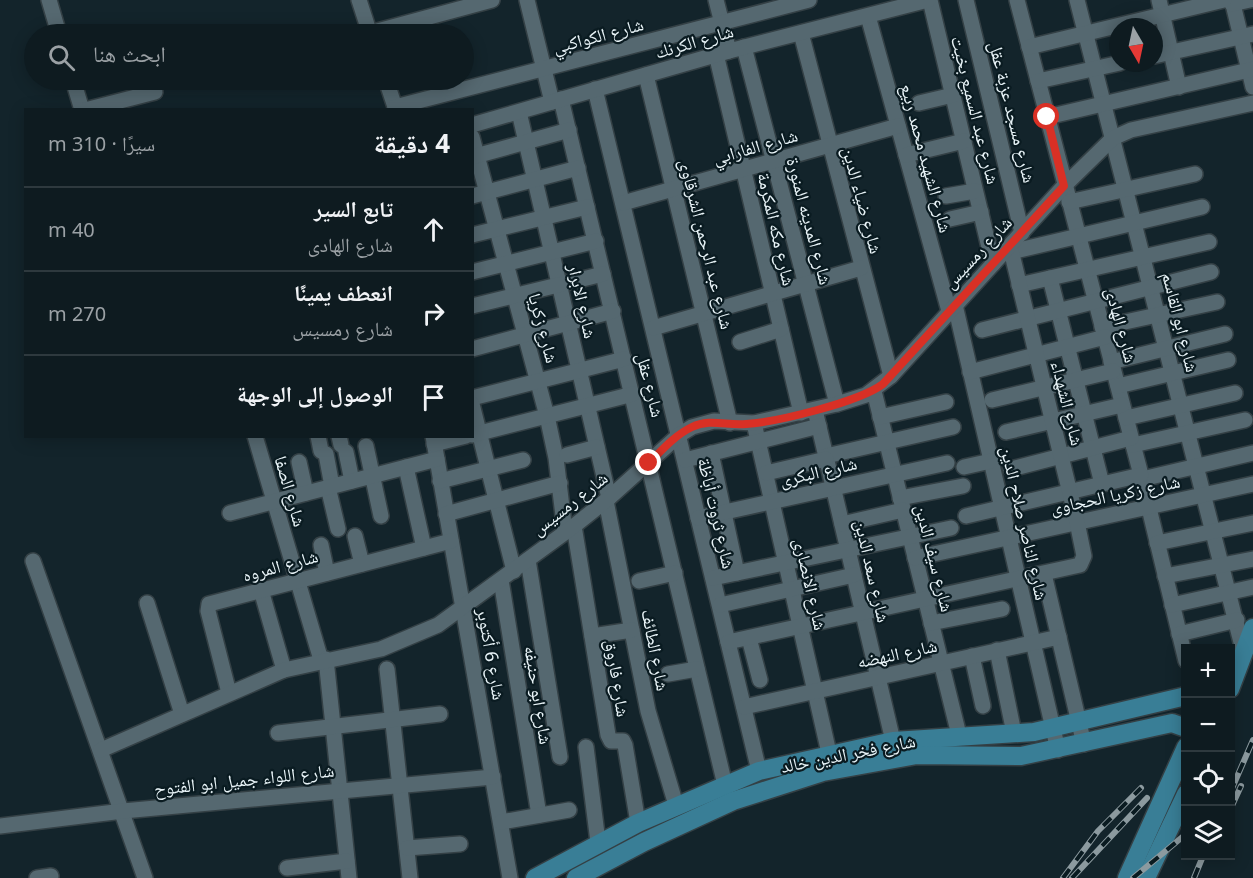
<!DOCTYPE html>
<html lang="ar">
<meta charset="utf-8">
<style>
:root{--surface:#0e1b20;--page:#172429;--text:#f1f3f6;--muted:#9ba1a5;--line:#2e393e}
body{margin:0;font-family:"Noto Sans","Noto Naskh Arabic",sans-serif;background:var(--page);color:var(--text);direction:rtl}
.controls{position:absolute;right:18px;bottom:18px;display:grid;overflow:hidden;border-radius:0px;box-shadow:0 3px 15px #0003}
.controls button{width:54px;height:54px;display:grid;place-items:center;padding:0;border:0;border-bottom:2px solid var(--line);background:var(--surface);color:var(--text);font:30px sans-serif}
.compass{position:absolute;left:1109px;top:18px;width:54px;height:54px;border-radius:50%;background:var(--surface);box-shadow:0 3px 15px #0003;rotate:171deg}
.stop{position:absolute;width:18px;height:18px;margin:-14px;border:4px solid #d93025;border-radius:50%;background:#fff}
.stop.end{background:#d93025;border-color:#fff;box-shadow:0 2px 6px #0008}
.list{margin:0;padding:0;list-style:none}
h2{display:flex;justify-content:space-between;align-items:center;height:78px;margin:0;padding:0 24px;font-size:26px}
h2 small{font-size:20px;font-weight:400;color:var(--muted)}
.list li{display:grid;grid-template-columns:39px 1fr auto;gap:18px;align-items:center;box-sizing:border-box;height:84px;padding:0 24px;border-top:2px solid var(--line)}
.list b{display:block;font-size:22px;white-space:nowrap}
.list p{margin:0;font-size:20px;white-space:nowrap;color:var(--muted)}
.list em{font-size:20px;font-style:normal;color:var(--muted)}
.icon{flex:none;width:33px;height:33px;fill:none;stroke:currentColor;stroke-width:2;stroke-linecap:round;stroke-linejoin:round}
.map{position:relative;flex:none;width:1253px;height:878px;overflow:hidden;direction:ltr}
.search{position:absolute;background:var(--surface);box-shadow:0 3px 15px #0003;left:24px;top:24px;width:450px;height:66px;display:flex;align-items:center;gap:15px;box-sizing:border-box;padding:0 21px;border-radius:33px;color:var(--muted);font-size:22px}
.panel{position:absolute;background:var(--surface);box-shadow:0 3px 15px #0003;left:24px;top:108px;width:450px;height:330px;border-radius:0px;direction:rtl}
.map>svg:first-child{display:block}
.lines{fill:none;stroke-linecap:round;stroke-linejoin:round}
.minor-casing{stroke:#344045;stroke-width:18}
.major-casing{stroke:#344045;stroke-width:21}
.minor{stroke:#556870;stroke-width:15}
.major{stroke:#397e96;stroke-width:18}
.rail-casing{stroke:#8c9a9f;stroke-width:6}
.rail{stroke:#0a1b21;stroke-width:4;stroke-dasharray:11;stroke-linecap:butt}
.route{stroke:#d93025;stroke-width:8}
.labels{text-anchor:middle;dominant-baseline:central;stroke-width:4.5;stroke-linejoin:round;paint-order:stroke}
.street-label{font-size:18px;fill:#e9f4f8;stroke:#0a1b21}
</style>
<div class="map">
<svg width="1253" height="878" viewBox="0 0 1253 878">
<rect width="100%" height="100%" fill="#13242b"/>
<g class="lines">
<defs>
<g id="minor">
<path d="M49,0L59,34"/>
<path d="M359,0L370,34"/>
<path d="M527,0L552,102"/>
<path d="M716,0L729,51"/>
<path d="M930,0L993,264"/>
<path d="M966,0L1022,233"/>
<path d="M1017,0L1141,475L1186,661"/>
<path d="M1077,0L1244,654"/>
<path d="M1159,0L1179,87"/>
<path d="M1232,0L1253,87"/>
<path d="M1232,4L1250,0"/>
<path d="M868,16L949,311"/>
<path d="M370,33L492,0"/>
<path d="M801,33L891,376"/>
<path d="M744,47L837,404"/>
<path d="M1029,47L1224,0"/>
<path d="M716,54L801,413"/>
<path d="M1154,56L1253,34"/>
<path d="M646,75L730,423"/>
<path d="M73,80L82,110"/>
<path d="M386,80L396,110"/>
<path d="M1038,81L1120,63"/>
<path d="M595,89L759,771"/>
<path d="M561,99L725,785"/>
<path d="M919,103L953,95"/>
<path d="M395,107L809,0"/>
<path d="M85,110L155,92"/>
<path d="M519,112L609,498"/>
<path d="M1047,117L1253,69"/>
<path d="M472,125L729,51L928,0"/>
<path d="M472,137L547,416L556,458L565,532"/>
<path d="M906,155L964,141"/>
<path d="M472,157L569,130"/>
<path d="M472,196L578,168"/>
<path d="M946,196L975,191"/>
<path d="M1069,202L1195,174"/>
<path d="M623,203L898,126"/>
<path d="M950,219L981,212"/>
<path d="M472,235L587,207"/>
<path d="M1011,252L1202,207"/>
<path d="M472,272L596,241"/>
<path d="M1050,278L1102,484"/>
<path d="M1019,285L1209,242"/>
<path d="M955,305L1058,750"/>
<path d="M472,306L603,274"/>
<path d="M1102,327L1217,302"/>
<path d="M653,328L861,268"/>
<path d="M982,330L1211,272"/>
<path d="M740,342L781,329"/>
<path d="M472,349L613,311"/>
<path d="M1111,362L1225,334"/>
<path d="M970,372L1105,337"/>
<path d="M1118,386L1228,360"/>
<path d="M874,391L959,735"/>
<path d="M472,398L624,359"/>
<path d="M992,400L1113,371"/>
<path d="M472,404L514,571"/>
<path d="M815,410L893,741"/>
<path d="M880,417L946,402"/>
<path d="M1126,418L1235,393"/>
<path d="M754,423L829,753"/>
<path d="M1006,432L1122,405"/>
<path d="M472,435L633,394"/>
<path d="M255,436L321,660"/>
<path d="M318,436L321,451"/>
<path d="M339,436L341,445"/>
<path d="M433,436L510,878"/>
<path d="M434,444L466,436"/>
<path d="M1133,445L1245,420"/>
<path d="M366,446L381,516"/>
<path d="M346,452L352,481"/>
<path d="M711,453L737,573"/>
<path d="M326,454L332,486"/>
<path d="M567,455L597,447"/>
<path d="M826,456L953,427"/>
<path d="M685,460L819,426"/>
<path d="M299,462L306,493"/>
<path d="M406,467L424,548"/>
<path d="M964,467L991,461"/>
<path d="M1011,469L1131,438"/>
<path d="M766,473L826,459"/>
<path d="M1142,479L1253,453"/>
<path d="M440,481L523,460"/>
<path d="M328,487L338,529"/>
<path d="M900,498L963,486"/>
<path d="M606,501L648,711L676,805"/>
<path d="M230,513L437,459"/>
<path d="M446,514L560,483"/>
<path d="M966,516L1141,475"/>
<path d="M698,518L947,463"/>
<path d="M842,524L903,510"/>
<path d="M574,526L608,735L611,741H623L625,745L638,823"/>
<path d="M355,536L362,564"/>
<path d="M1157,543L1253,523"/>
<path d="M321,545L327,573"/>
<path d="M915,558L1253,484"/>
<path d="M528,560L560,757"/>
<path d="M33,561L145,878"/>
<path d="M1044,574L1084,744"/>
<path d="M1165,576L1253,559"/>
<path d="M713,578L951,528"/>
<path d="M501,580L539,815"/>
<path d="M639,581L675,573"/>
<path d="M261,590L284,670"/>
<path d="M147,603L182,714"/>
<path d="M720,605L854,575"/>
<path d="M1172,605L1253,587"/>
<path d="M931,623L1002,609"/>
<path d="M1179,634L1237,620"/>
<path d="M592,636L632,630"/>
<path d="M749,638L760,680"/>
<path d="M728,642L1080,565L1084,556L1077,522L1010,246"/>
<path d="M997,650L1014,733"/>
<path d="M972,656L983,706"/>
<path d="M326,659L349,878"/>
<path d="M387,669L410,878"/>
<path d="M668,674L697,669"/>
<path d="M229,693L208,611L209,604L451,541"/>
<path d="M744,707L1059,637"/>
<path d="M278,733L440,714"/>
<path d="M586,747L598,842"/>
<path d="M101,750L284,670L381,649L438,625L574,526L609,498L679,435L692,427L714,421L754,423L837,404L866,395L891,376L1064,186L1113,138L1131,130L1253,103"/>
<path d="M501,822L569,810"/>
<path d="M0,826L123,811L493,777"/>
<path d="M407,848L460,844"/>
<path d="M287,868L347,861"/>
<path d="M37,878L51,876"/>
</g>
<g id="major">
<path d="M1230,689L1253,628"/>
<path d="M535,878L638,823L759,771L893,741L1034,732L1186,696"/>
<path d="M576,878L644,842L733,801L823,772L917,755L1021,756L1172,723L1186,728"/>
<path d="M1127,878L1186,747"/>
<path d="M1146,878L1186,794"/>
</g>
</defs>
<use href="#minor" class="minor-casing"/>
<use href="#major" class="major-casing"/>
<use href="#minor" class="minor"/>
<use href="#major" class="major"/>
<defs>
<g id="rail">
<path d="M1230,793L1253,740"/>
<path d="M1230,810L1241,786"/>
<path d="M1063,878L1098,831L1141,788"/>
<path d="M1072,878L1147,798"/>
<path d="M1133,878L1186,834"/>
<path d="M1194,878L1203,856"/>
</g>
</defs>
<use href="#rail" class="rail-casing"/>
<use href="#rail" class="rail"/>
</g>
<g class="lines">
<path class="route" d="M649,463C662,450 675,435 692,427C710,418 727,426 746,424C777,422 859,402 883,384L1064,186L1047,117"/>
</g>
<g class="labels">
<g class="street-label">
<text transform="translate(598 35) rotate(-15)">شارع الكواكبي</text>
<text transform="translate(694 41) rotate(-16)">شارع الكرنك</text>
<text transform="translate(976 110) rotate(76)">شارع عبد السميع بخيت</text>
<text transform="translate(1013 112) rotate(76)">شارع مسجد عزبة عقل</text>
<text transform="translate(755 146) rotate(-16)">شارع الفارابي</text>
<text transform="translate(927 158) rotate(75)">شارع الشهيد محمد ربيع</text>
<text transform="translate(863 200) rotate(75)">شارع ضياء الدين</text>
<text transform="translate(810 221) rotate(75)">شارع المدينه المنورة</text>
<text transform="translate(777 229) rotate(77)">شارع مكه المكرمة</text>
<text transform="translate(707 244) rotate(76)">شارع عبد الرحمن الشرقاوى</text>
<text transform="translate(977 252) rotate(-47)">شارع رمسيس</text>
<text transform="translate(583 301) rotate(77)">شارع الابرار</text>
<text transform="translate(1181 322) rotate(76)">شارع ابو القاسم</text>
<text transform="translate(1122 325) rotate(75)">شارع الهادى</text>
<text transform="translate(544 328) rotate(75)">شارع زكريا</text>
<text transform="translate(651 385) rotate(76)">شارع عقل</text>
<text transform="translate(1068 403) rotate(76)">شارع الشهداء</text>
<text transform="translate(818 471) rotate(-13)">شارع البكرى</text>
<text transform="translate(291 491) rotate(74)">شارع الصفا</text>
<text transform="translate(1115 494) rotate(-12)">شارع زكريا الحجاوى</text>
<text transform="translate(569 503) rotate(-38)">شارع رمسيس</text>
<text transform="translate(717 513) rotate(77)">شارع ثروت أباظة</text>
<text transform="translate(1025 523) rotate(77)">شارع الناصر صلاح الدين</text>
<text transform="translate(935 558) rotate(76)">شارع سيف الدين</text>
<text transform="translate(280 565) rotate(-15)">شارع المروه</text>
<text transform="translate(873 571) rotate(77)">شارع سعد الدين</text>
<text transform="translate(811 584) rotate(77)">شارع الانصارى</text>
<text transform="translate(656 650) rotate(79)">شارع الطائف</text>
<text transform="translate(897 653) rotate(-12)">شارع النهضه</text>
<text transform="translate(492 654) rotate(80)">شارع 6 أكتوبر</text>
<text transform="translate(618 678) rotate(81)">شارع فاروق</text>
<text transform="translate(539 695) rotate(81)">شارع ابو حنيفه</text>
<text transform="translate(848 753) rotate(-11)">شارع فخر الدين خالد</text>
<text transform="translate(244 779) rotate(-6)">شارع اللواء جميل ابو الفتوح</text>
</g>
</g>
</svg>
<div class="controls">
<button>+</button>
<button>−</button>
<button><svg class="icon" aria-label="locate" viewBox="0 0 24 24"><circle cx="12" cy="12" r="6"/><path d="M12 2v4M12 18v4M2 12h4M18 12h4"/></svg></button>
<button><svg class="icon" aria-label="layers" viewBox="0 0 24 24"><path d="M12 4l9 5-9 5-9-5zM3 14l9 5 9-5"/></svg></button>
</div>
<svg class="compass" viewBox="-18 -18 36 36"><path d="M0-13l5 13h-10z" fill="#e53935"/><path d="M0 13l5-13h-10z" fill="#9ba1a5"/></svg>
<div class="stop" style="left:1047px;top:117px"></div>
<div class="stop end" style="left:649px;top:463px"></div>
<div class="search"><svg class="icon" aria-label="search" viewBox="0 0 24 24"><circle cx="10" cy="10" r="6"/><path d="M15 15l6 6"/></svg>ابحث هنا</div>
<section class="panel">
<h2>4 دقيقة<small>سيرًا · 310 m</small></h2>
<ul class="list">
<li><svg class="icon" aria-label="ahead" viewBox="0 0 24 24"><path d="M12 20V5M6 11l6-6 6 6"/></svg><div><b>تابع السير</b><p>شارع الهادى</p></div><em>40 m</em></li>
<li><svg class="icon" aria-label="right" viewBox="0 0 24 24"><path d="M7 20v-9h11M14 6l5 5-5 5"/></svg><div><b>انعطف يمينًا</b><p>شارع رمسيس</p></div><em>270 m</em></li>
<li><svg class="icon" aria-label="arrive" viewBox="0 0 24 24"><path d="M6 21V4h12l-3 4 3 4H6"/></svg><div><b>الوصول إلى الوجهة</b></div></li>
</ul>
</section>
</div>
